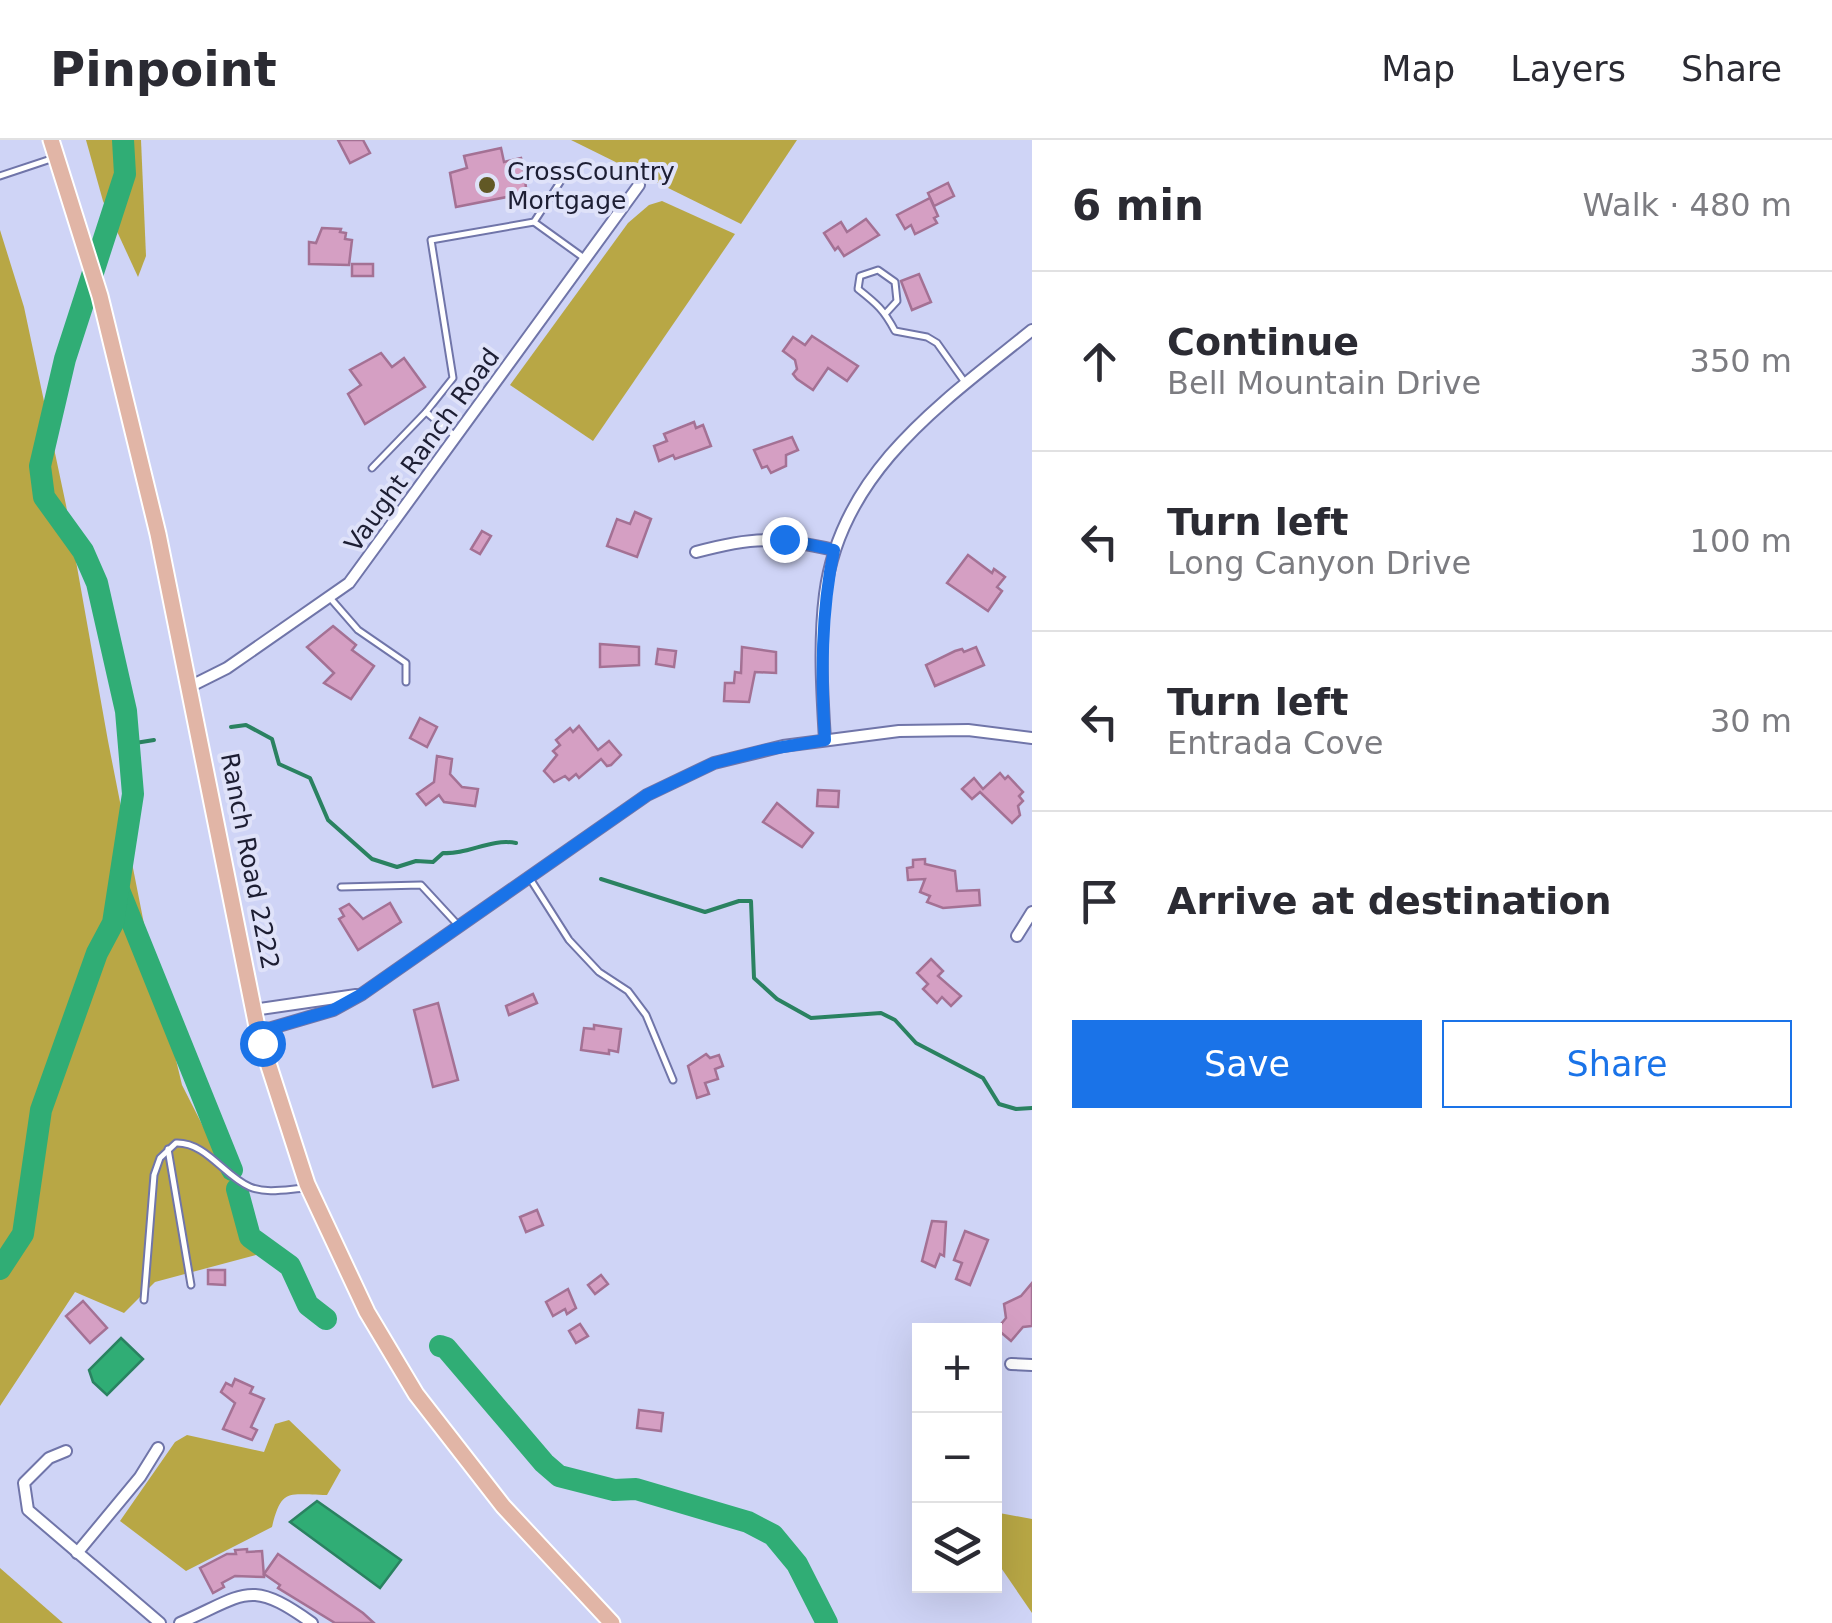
<!DOCTYPE html>
<meta charset="utf-8">
<style>
:root{--surface:#fff;--page:#f2f2f3;--text:#2b2b33;--muted:#7c7c81;--line:#e1e1e2;--accent:#1a73e8}
body{margin:0;font-family:"DejaVu Sans",sans-serif;background:var(--page);color:var(--text)}
.controls{position:absolute;right:30px;bottom:30px;display:grid;overflow:hidden;border-radius:0px;box-shadow:0 10px 40px #0002}
.controls button{width:90px;height:90px;display:grid;place-items:center;padding:0;border:0;border-bottom:2px solid var(--line);background:var(--surface);color:var(--text);font:50px sans-serif}
.stop{position:absolute;width:30px;height:30px;margin:-22px;border:8px solid #1a73e8;border-radius:50%;background:#fff}
.stop.end{background:#1a73e8;border-color:#fff;box-shadow:0 2px 10px #0008}
.list{margin:0;padding:0;list-style:none}
h2{display:flex;justify-content:space-between;align-items:center;height:130px;margin:0;padding:0 40px;font-size:42px}
h2 small{font-size:32px;font-weight:400;color:var(--muted)}
.list li{display:grid;grid-template-columns:65px 1fr auto;gap:30px;align-items:center;box-sizing:border-box;height:180px;padding:0 40px;border-top:2px solid var(--line)}
.list b{display:block;font-size:38px;white-space:nowrap}
.list p{margin:0;font-size:32px;white-space:nowrap;color:var(--muted)}
.list em{font-size:32px;font-style:normal;color:var(--muted)}
.actions{display:flex;gap:20px;padding:30px 40px}
.actions a{flex:1;padding:22px 0;border:2px solid var(--accent);border-radius:0px;text-align:center;font-size:35px;color:var(--accent)}
.actions .main{background:var(--accent);color:#fff}
.icon{flex:none;width:55px;height:55px;fill:none;stroke:currentColor;stroke-width:2;stroke-linecap:round;stroke-linejoin:round}
.map{position:relative;flex:none;width:1032px;height:1483px;overflow:hidden}
header{display:flex;align-items:center;gap:60px;box-sizing:border-box;height:140px;padding:0 50px;background:var(--surface);border-bottom:2px solid var(--line)}
header strong{font-size:48px}
nav{display:flex;gap:55px;margin-inline-start:auto;font-size:35px}
main{display:flex}
aside{flex:1;background:var(--surface)}
.map>svg:first-child{display:block}
.green{fill:#b8a745}
.water{fill:#30ad75;stroke:#2a8261;stroke-width:2.5}
.lines{fill:none;stroke-linecap:round;stroke-linejoin:round}
.stream{stroke:#2a8261;stroke-width:4}
.river{stroke:#30ad75;stroke-width:22}
.building{fill:#d59fc3;stroke:#a47194;stroke-width:2.5}
.service-casing{stroke:#7075a9;stroke-width:9}
.minor-casing{stroke:#7075a9;stroke-width:14}
.primary-casing{stroke:#fff;stroke-width:19}
.service{stroke:#fff;stroke-width:5}
.minor{stroke:#fff;stroke-width:10}
.primary{stroke:#e1b5a6;stroke-width:15}
.route{stroke:#1a73e8;stroke-width:12}
.poi-dot{fill:#615825;stroke:#dfe2f9;stroke-width:4}
.labels{text-anchor:middle;dominant-baseline:central;stroke-width:8;stroke-linejoin:round;paint-order:stroke}
.poi-label{font-size:25px;fill:#1d1e33;stroke:#dfe2f9;text-anchor:start}
.street-label{font-size:25px;fill:#1d1e33;stroke:#dfe2f9}
</style>
<header>
<strong>Pinpoint</strong>
<nav><a>Map</a><a>Layers</a><a>Share</a></nav>
</header>
<main>
<div class="map">
<svg width="1032" height="1483" viewBox="0 0 1032 1483">
<rect width="100%" height="100%" fill="#cfd4f6"/>
<g class="green">
<path d="M86,0H141L146,116L138,137L103,61Z"/>
<path d="M571,0H797L741,84Z"/>
<path d="M662,61L735,94L593,301L510,245L628,83L649,65Z"/>
<path d="M0,90L24,167L66,365L108,601L146,794L182,945L267,1112L155,1142L124,1173L75,1152L0,1266Z"/>
<path d="M289,1280L341,1330L327,1355C288,1355 282,1347 272,1387L186,1431L120,1381L175,1302L187,1295L264,1312L275,1284Z"/>
<path d="M994,1372L1032,1379V1473L995,1419Z"/>
<path d="M0,1428L63,1483H0Z"/>
</g>
<g class="water">
<path d="M121,1198L143,1219L107,1255L93,1242L89,1230Z"/>
<path d="M317,1361L401,1420L380,1448L290,1382Z"/>
</g>
<g class="lines">
<g class="stream">
<path d="M231,587L246,585L272,599L279,624L310,638L328,680L372,719L397,727L416,721L433,722L443,713C468,715 490,698 516,703"/>
<path d="M129,604L154,600"/>
<path d="M601,739L705,772L739,761H751L754,838L777,859L811,878L881,873L895,880L916,903L983,938L999,964L1016,969L1032,968"/>
</g>
<g class="river">
<path d="M119,750L232,1030"/>
<path d="M237,1049L250,1097L290,1126L308,1165L326,1179"/>
<path d="M0,1129L23,1094L41,970L97,813L113,783L133,654L126,571L97,443L83,411L44,357L40,326L65,219L125,34L123,0"/>
<path d="M440,1206L446,1208L544,1323L559,1336L614,1350L636,1349L748,1382L773,1395L797,1424L827,1483"/>
</g>
</g>
<g class="building">
<path d="M338,0H363L370,13L350,23Z"/>
<path d="M501,8L504,22L521,18L527,53L456,67L450,33L467,28L464,16Z"/>
<path d="M948,43L954,56L934,66L928,53Z"/>
<path d="M930,58L938,76L934,78L937,83L915,94L911,85L905,89L897,75Z"/>
<path d="M866,79L879,95L844,116L838,107L835,110L824,93L841,82L847,92Z"/>
<path d="M322,88L341,89L340,92L346,93L345,99L352,100L349,125L309,124V102L316,103Z"/>
<rect x="352" y="124" width="21" height="12"/>
<path d="M919,134L931,162L912,170L901,141Z"/>
<path d="M812,196L858,226L847,241L828,228L813,250L797,239L793,234L797,229L795,220L783,211L793,197L805,205Z"/>
<path d="M381,213L392,227L404,218L425,247L365,284L348,254L361,245L350,230Z"/>
<path d="M694,282L696,288L703,285L711,306L675,319L673,315L659,321L654,306L667,301L664,294Z"/>
<path d="M792,297L798,310L786,315V326L771,333L767,326L762,328L754,310Z"/>
<path d="M635,372L651,379L637,417L607,406L617,379L630,384Z"/>
<path d="M482,391L491,396L480,414L471,409Z"/>
<path d="M968,415L992,433L994,429L1005,437L997,447L1002,451L988,471L947,443Z"/>
<path d="M333,486L356,505L352,510L374,526L351,559L324,543L334,533L307,507Z"/>
<path d="M600,504L639,507V525L600,527Z"/>
<path d="M742,507L776,512V533L755,532L749,562L724,561L725,543H734L735,532L741,533Z"/>
<path d="M976,507L984,525L935,546L926,525L955,511L962,509L964,512Z"/>
<path d="M658,509L676,511L674,527L656,524Z"/>
<path d="M420,578L437,587L427,607L410,598Z"/>
<path d="M579,586L598,610L609,601L621,615L611,625L607,626L601,619L579,638L576,634L569,640L565,636L554,642L544,631L557,615L553,611L560,605L556,600L570,588L573,592Z"/>
<path d="M437,616L452,619L450,634L462,647L478,649L475,666L444,662L439,655L426,665L417,654L434,642Z"/>
<path d="M1000,633L1005,639L1008,636L1023,652L1019,656L1023,661L1018,666L1020,675L1012,683L980,652L972,659L962,649L974,638L983,649Z"/>
<path d="M818,650L839,651L838,667L817,666Z"/>
<path d="M777,663L813,693L802,707L763,682Z"/>
<path d="M925,719V724L955,731L957,751L979,750L980,765L943,768L927,762L930,756L920,752L925,739L908,740L907,728L913,727V720Z"/>
<path d="M390,763L401,782L358,810L339,779L344,776L340,769L349,764L363,779Z"/>
<path d="M931,819L943,831L938,836L961,856L951,866L942,857L937,863L923,849L928,844L917,833Z"/>
<path d="M533,854L537,863L509,875L506,866Z"/>
<path d="M438,863L458,940L433,947L414,870Z"/>
<path d="M594,885L621,889L618,912L609,910V914L581,910L584,888L594,889Z"/>
<path d="M706,914L710,918L719,915L723,926L715,929L718,939L705,943L709,954L697,958L688,926Z"/>
<path d="M537,1070L543,1085L526,1092L520,1077Z"/>
<path d="M932,1081L946,1082L944,1116L940,1114L935,1127L922,1121Z"/>
<path d="M965,1091L988,1100L970,1145L956,1139L962,1123L954,1120Z"/>
<path d="M208,1130H225V1145L208,1144Z"/>
<path d="M601,1135L608,1144L595,1154L588,1145Z"/>
<path d="M1032,1143V1186L1023,1187L1011,1201L997,1189L1006,1178L1004,1164L1021,1156Z"/>
<path d="M568,1149L576,1168L567,1174L565,1169L553,1176L546,1162Z"/>
<path d="M83,1161L107,1188L90,1203L66,1176Z"/>
<path d="M580,1184L588,1196L576,1203L569,1191Z"/>
<path d="M235,1239L253,1247L250,1253L264,1259L251,1287L257,1290L252,1300L223,1289L235,1263L221,1252L226,1243L232,1246Z"/>
<path d="M639,1270L663,1273L661,1291L637,1288Z"/>
<path d="M247,1409V1412L262,1411L264,1437L235,1436L222,1443L224,1447L213,1453L200,1428L227,1414H236L235,1410Z"/>
<path d="M278,1414L363,1473L374,1483H335L278,1448L280,1445L264,1434Z"/>
</g>
<g class="lines">
<defs>
<g id="service">
<path d="M0,36L54,18"/>
<path d="M534,82L584,118"/>
<path d="M886,173L897,161L895,142L878,130L860,136L858,149C877,164 884,170 895,191L927,197L937,203L964,241"/>
<path d="M426,272L454,295"/>
<path d="M372,328L426,272L453,238L431,100L534,82L568,30"/>
<path d="M331,459L358,490L406,523V542"/>
<path d="M529,737L569,800L599,832L628,851L646,875L673,940"/>
<path d="M341,747L421,745L457,784"/>
<path d="M168,1009L191,1145"/>
<path d="M144,1160L154,1035L160,1018L176,1003C206,1002 224,1036 250,1047C267,1054 288,1049 306,1048"/>
</g>
<g id="minor">
<path d="M696,412C754,396 776,397 834,410"/>
<path d="M189,547L227,528L349,443L639,45"/>
<path d="M825,600C822,552 819,502 825,454C841,331 943,262 1032,190"/>
<path d="M1017,796L1032,772"/>
<path d="M253,870L356,855"/>
<path d="M258,892L333,870L362,854L647,655L714,623L783,606L899,591L968,590L1032,598"/>
<path d="M1011,1224L1032,1225"/>
<path d="M66,1311L49,1318L24,1343L28,1370L160,1483"/>
<path d="M77,1413L140,1337L158,1308"/>
<path d="M180,1483C246,1454 249,1438 312,1483"/>
</g>
<path id="primary" d="M51,0L100,156L158,394L258,892L307,1044L367,1172L416,1254L503,1366L612,1483"/>
</defs>
<use href="#service" class="service-casing"/>
<use href="#minor" class="minor-casing"/>
<use href="#primary" class="primary-casing"/>
<use href="#service" class="service"/>
<use href="#minor" class="minor"/>
<use href="#primary" class="primary"/>
</g>
<g class="lines">
<path class="route" d="M262,903L258,892L333,870L362,854L647,655L714,623L765,610L825,600C821,536 821,473 834,410L784,399"/>
</g>
<circle class="poi-dot" cx="487" cy="45" r="10"/>
<g class="labels">
<g class="poi-label">
<text x="507" y="31">CrossCountry<tspan x="507" dy="29">Mortgage</tspan></text>
</g>
<g class="street-label">
<text transform="translate(422 310) rotate(-54)">Vaught Ranch Road</text>
<text transform="translate(250 721) rotate(79)">Ranch Road 2222</text>
</g>
</g>
</svg>
<div class="controls">
<button>+</button>
<button>−</button>
<button><svg class="icon" aria-label="layers" viewBox="0 0 24 24"><path d="M12 4l9 5-9 5-9-5zM3 14l9 5 9-5"/></svg></button>
</div>
<div class="stop" style="left:262px;top:903px"></div>
<div class="stop end" style="left:784px;top:399px"></div>
</div>
<aside>
<h2>6 min<small>Walk · 480 m</small></h2>
<ul class="list">
<li><svg class="icon" aria-label="ahead" viewBox="0 0 24 24"><path d="M12 20V5M6 11l6-6 6 6"/></svg><div><b>Continue</b><p>Bell Mountain Drive</p></div><em>350 m</em></li>
<li><svg class="icon" aria-label="left" viewBox="0 0 24 24"><path d="M17 20v-9H6M10 6l-5 5 5 5"/></svg><div><b>Turn left</b><p>Long Canyon Drive</p></div><em>100 m</em></li>
<li><svg class="icon" aria-label="left" viewBox="0 0 24 24"><path d="M17 20v-9H6M10 6l-5 5 5 5"/></svg><div><b>Turn left</b><p>Entrada Cove</p></div><em>30 m</em></li>
<li><svg class="icon" aria-label="arrive" viewBox="0 0 24 24"><path d="M6 21V4h12l-3 4 3 4H6"/></svg><div><b>Arrive at destination</b></div></li>
</ul>
<div class="actions"><a class="main">Save</a><a>Share</a></div>
</aside>
</main>
